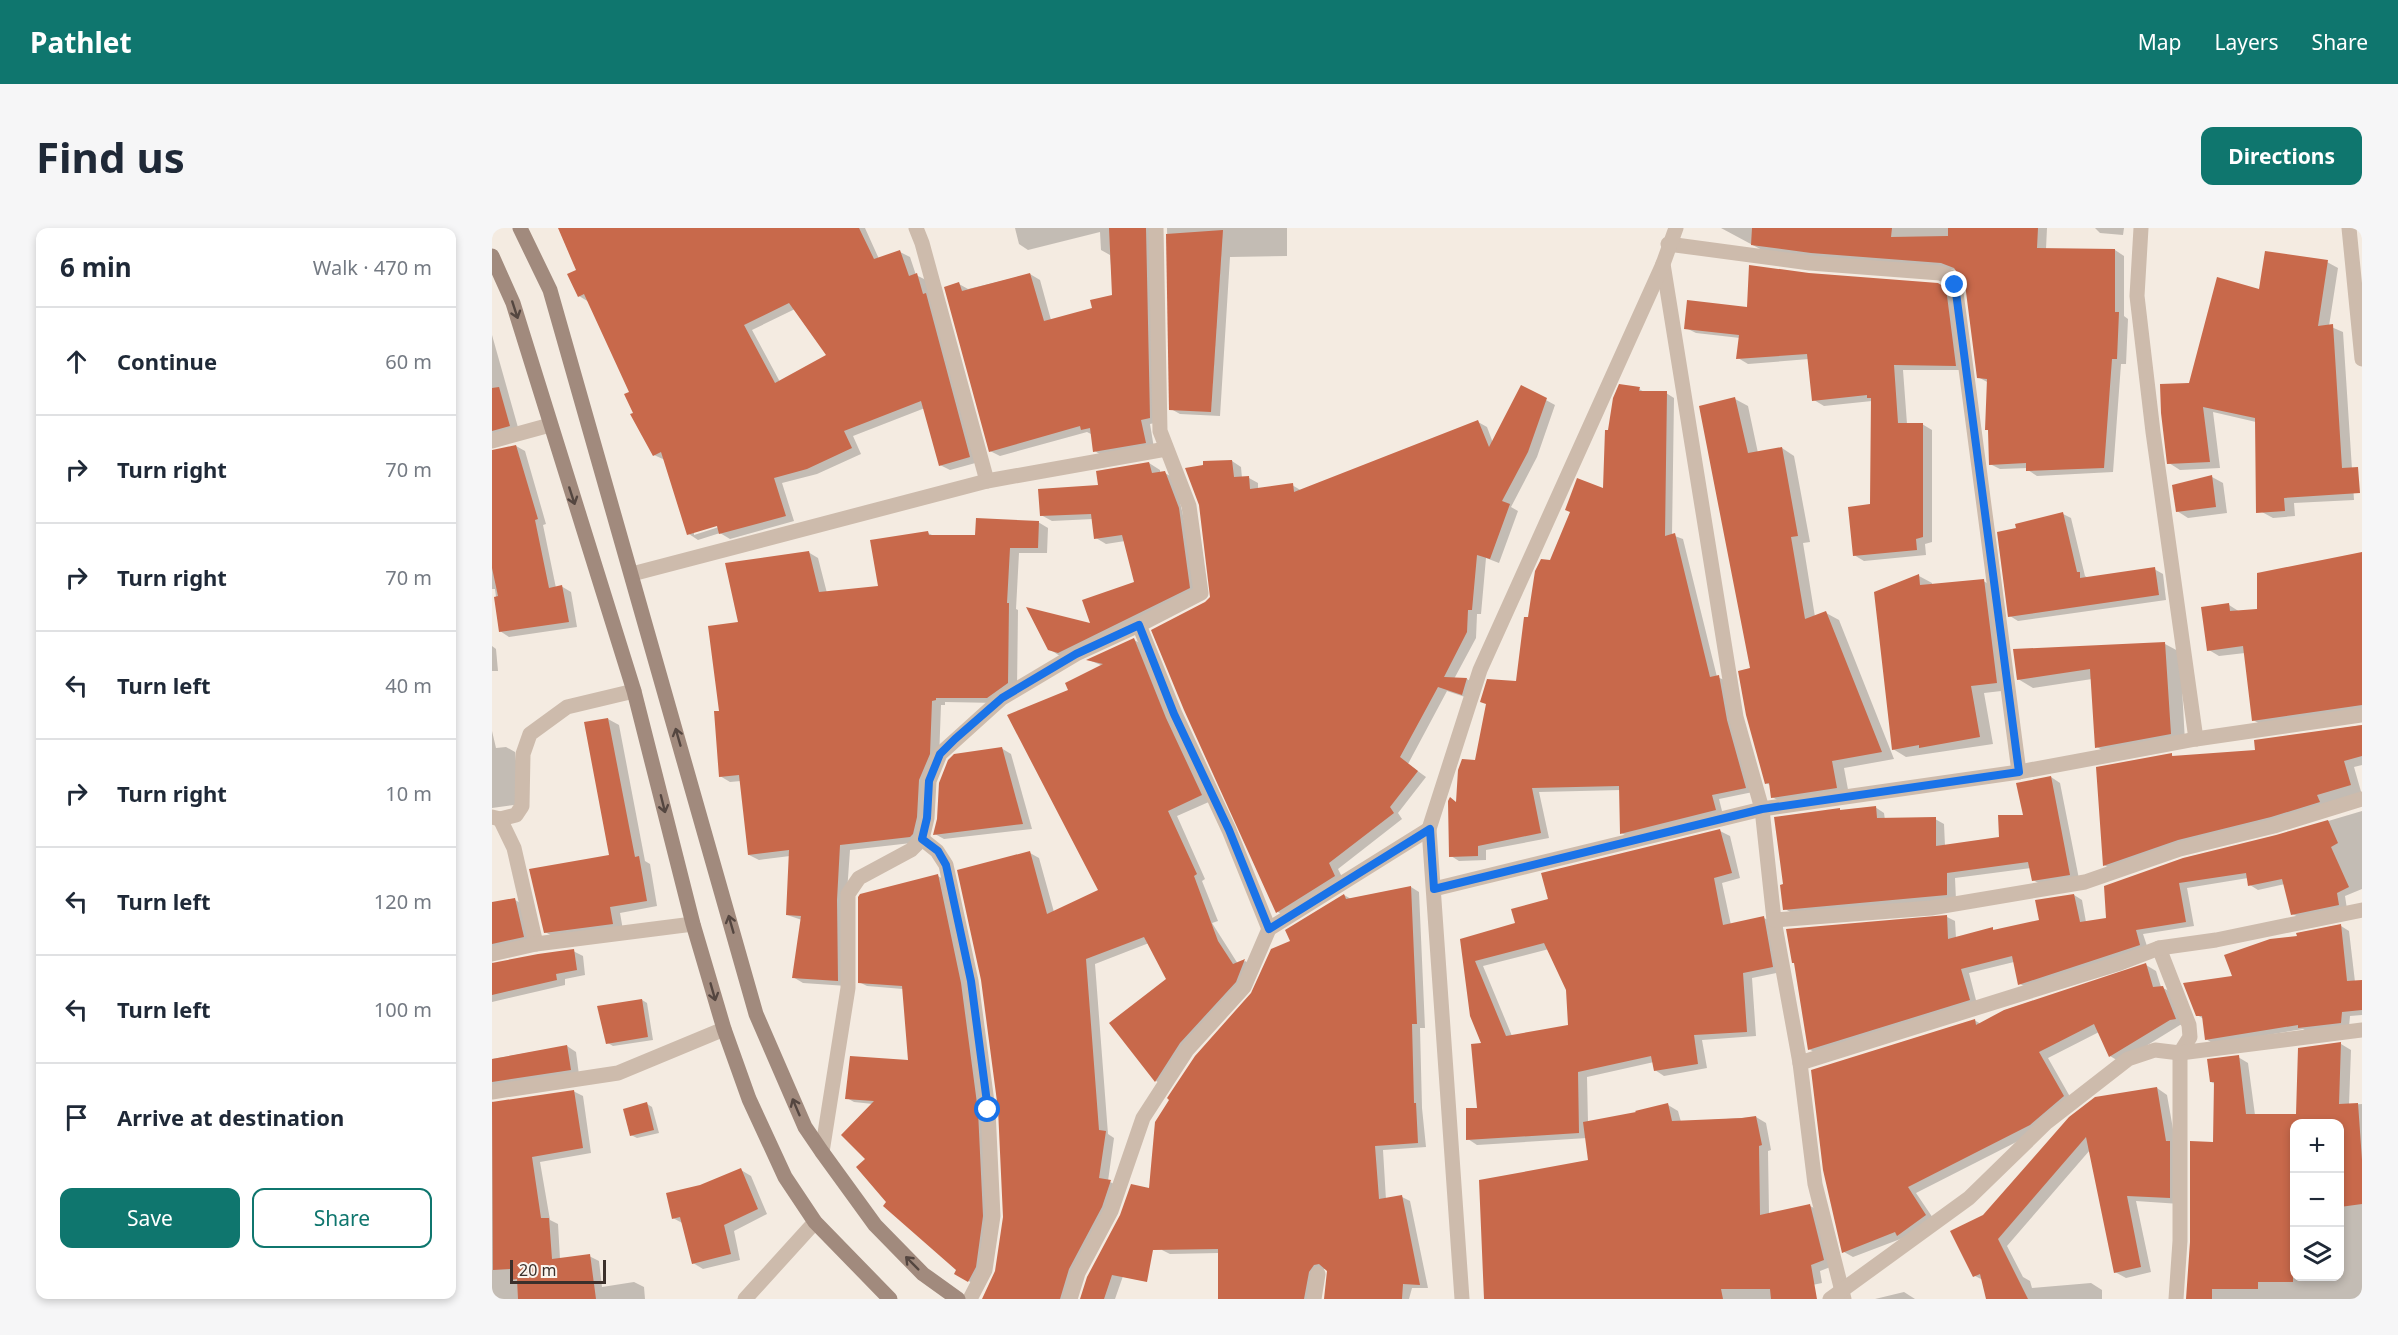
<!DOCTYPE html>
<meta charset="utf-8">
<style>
:root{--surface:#fff;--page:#f6f6f7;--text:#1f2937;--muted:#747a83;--line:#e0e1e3;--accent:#0f766e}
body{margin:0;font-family:"Noto Sans",sans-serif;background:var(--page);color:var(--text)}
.controls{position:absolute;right:18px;bottom:18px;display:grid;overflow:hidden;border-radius:12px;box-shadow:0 3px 9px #0003}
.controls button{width:54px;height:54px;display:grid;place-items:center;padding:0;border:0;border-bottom:2px solid var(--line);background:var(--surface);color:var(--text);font:30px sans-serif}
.scale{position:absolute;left:18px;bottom:15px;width:96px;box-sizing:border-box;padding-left:6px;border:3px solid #3b302b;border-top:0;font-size:16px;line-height:21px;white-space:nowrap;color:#3b302b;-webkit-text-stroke:4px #fbf5ee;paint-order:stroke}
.stop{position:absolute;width:18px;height:18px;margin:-14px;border:4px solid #1a73e8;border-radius:50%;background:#fff}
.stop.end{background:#1a73e8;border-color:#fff;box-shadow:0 2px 6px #0008}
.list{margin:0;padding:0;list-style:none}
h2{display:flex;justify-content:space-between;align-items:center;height:78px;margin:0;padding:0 24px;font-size:26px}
h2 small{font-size:20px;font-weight:400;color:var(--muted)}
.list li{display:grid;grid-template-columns:39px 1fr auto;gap:18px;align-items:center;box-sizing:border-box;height:108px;padding:0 24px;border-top:2px solid var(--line)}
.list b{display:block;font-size:22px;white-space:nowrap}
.list em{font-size:20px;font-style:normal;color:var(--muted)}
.actions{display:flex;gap:12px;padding:18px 24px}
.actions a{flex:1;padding:14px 0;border:2px solid var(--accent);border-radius:12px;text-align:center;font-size:21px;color:var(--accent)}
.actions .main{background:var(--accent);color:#fff}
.icon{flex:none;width:33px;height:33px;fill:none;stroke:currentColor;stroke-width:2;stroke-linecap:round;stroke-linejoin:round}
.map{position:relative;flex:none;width:1870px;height:1071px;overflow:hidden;border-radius:12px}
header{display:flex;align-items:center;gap:36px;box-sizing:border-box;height:84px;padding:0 30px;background:var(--accent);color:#fff}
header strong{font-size:28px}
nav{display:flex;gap:33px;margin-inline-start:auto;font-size:21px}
.intro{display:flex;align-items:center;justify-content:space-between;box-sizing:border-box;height:144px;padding:0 36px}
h1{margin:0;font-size:42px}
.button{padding:15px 27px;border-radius:12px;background:var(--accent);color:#fff;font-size:21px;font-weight:700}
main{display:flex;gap:36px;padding:0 36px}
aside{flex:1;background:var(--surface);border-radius:12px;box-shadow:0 3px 9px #0003}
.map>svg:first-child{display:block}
.shadow{fill:#0003;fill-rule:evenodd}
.building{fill:#c8694b;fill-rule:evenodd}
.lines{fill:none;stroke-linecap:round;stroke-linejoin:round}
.minor{stroke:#cdbbac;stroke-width:15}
.secondary{stroke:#a18a7d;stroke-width:15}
.oneway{stroke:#544640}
.route{stroke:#1a73e8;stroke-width:8}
</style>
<header>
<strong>Pathlet</strong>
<nav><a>Map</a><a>Layers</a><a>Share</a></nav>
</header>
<div class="intro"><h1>Find us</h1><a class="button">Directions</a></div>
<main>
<aside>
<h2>6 min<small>Walk · 470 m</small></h2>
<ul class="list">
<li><svg class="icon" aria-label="ahead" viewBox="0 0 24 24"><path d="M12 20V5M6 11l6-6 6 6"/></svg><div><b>Continue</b></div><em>60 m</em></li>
<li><svg class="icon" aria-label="right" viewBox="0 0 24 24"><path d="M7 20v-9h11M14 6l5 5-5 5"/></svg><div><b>Turn right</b></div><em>70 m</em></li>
<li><svg class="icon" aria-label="right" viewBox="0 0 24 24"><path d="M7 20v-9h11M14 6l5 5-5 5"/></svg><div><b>Turn right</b></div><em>70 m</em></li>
<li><svg class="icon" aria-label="left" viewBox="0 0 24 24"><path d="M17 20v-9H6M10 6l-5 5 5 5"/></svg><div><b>Turn left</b></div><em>40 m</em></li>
<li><svg class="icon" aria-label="right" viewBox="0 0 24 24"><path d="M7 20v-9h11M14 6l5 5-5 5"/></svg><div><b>Turn right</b></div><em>10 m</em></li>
<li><svg class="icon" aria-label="left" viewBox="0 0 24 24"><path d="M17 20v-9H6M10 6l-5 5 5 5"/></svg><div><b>Turn left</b></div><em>120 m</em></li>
<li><svg class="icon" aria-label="left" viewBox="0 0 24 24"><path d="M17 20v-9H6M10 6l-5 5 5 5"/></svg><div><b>Turn left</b></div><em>100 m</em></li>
<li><svg class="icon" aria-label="arrive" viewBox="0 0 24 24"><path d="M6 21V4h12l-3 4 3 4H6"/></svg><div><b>Arrive at destination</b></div></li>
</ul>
<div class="actions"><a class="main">Save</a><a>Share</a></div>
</aside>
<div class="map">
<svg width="1870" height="1071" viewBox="0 0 1870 1071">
<rect width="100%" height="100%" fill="#f4ebe1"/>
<g class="shadow">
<path d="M73,0H373L387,31L408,24L418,29L424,47L434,52L487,234L458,242L448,237L433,180L361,208L369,226L325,246L290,255L302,293L238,311L228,305L206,312L197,306L173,232L162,227L143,185L139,164L97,74L87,68L86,42ZM303,81L336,128L288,154L260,102ZM232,294L233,297L202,307V304Z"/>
<path d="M523,0H665L667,194L658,196L662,220L612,229L603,223L601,207L595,204L508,228L498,223L467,56L476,61L538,46L548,52L559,92L602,81L622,68L618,27L609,22L608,4L536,22L527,16Z"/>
<path d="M675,0H795V28L738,29L728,188L688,186L679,181Z"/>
<path d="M1229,0H1555L1554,21L1623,22L1632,28V88L1636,91L1634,136H1629L1621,244L1545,248L1536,242V240L1508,241L1498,236L1497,155L1486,149L1474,55L1465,42L1330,30L1270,22Z"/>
<path d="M1603,0H1632L1631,7L1608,5Z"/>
<path d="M1835,34L1846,40L1837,98L1851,104L1862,272L1802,275L1803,288L1781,290L1770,284L1764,194L1721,184L1728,240L1688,242L1677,235L1698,157L1769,63Z"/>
<path d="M1317,46L1451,58L1461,64L1473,142H1411L1415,196H1430L1440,202V314L1433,316L1434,327L1372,333L1362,327L1380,278V173L1332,178L1322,172L1317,131L1256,136L1246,130L1248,110L1204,105L1194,100L1256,80Z"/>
<path d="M0,107L27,203L3,211L0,220Z"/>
<path d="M1030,159L1063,177L1045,229L1019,279L1026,283L1007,335L994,330L989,386H985L984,410L962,451H975L984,457L979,471L955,463L916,536L934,549L906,585L910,591L846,641L852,653L795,689L786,684L714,375L719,369L740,233L749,239L750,250H757L766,255V261L800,257L810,263L986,194L995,199L1001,215Z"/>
<path d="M1147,161L1154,165H1174L1182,170L1180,307L1191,311L1225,449L1235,453L1261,564L1227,571L1231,587L1137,609L1129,605V562L1047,564L1057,610L994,622V632L967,633L959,628L966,575L984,533L1025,455L1038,391L1059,334L1113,262L1118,204Z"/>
<path d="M1243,171L1256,178L1266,225L1290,220L1302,228L1318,314L1311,315L1323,389L1334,385L1347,392L1402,531L1352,540L1357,567L1293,576L1280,569L1278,557L1274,555L1260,441Z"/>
<path d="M24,218L33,223L54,296L51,297L64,360L69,358L79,364L85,399L17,409L8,403L3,361H0V224Z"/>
<path d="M657,235L668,242V245H673L683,251L708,365L568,428L557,421L600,397L644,355L633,313L614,316L604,310L601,291L560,293L549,287Z"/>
<path d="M1720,249L1731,255L1735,285L1696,290L1685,283Z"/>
<path d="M1571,286L1579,290L1593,348L1596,350L1662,341L1671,346L1674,372L1526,393L1518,388Z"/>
<path d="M546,294L556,300L555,325H527L524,381L526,382L525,460L506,475L453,474V477H449L447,531L428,614L358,622L354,678L355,758L311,755L301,749L310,692L295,687L298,628L267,632L257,627L249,553L238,554L228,548L229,484L248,395L316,324L326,330L335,365L387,360L436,305L442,308L485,309Z"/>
<path d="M1427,348L1440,355V358L1491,353L1505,360L1518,462L1492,465L1501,516L1414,529L1401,521Z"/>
<path d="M1870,367V484L1772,498L1761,492L1753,425L1727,428L1717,422L1737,377L1748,384Z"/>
<path d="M642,412L651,417L719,573L685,588L713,651L710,653L726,693L720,695L746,736L753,733L762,738L673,858L664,853L676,752L657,715L603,736L616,906L622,910L616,953L628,959L579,1071H502L512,990L538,625L547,630L562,684L608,662L578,463L611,438L597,432Z"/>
<path d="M1673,416L1688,424L1693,514L1620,528L1605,519L1600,451L1541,460L1526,451Z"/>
<path d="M0,418L4,421L6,443H0Z"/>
<path d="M116,491L127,497L153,633L158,636L165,678L128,685L131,702L64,710L53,704L119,628Z"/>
<path d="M1870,497V537L1862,539L1870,567L1623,643L1612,637L1679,527L1683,529L1765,524L1764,514Z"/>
<path d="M0,503L4,520L14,519L23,524L29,576L0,580Z"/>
<path d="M509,520L519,526L540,601L452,611L443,606Z"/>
<path d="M1559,549L1568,555L1587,651L1550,657L1541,652L1539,640L1463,650L1464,672L1302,686L1293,681L1347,581L1350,583L1383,579L1392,585L1393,592L1443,591L1452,596L1453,618L1508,611L1532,588Z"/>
<path d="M1870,583V661L1853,668L1855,681L1809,690L1800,686L1793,656L1766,662L1758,657L1756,650L1695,660L1702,698L1651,706L1656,721L1536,760L1528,756L1522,734L1477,745L1485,776L1325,826L1317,821L1304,736L1295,702L1455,689L1463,693L1464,710L1500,701L1504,703L1549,693L1582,667L1590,672L1594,694L1616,691L1614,659Z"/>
<path d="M1228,603L1238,608L1248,650L1230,655L1239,697L1272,690L1281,695L1289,744L1260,750L1264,808L1210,812L1215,840L1172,848L1163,842L1162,834L1095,849L1096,894L1146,886L1176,877L1186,883L1189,894L1264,889L1274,895L1279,922L1276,923L1277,986L1318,978L1328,983L1341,1038L1328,1043L1330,1055L1286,1064L1287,1071H1003L1098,933L1095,910L985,917L976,911L987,882L991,816L969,712L1025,696L1058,672ZM1057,721L1076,762L1078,799L1020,808L991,738Z"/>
<path d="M446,648L454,653L477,760L494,888L499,993L484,1057L464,1046L466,1042L396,974L375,931L381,876L362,874L355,870L417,833L411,761L375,758L367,754Z"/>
<path d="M919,659L927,664L933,800H928L930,880L934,919L891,922L894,972L910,969L918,973L936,1060H920L917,1071H833L837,1042L835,1041H831L822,1071H727V1025L678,1026L670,1022L761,766L800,714L852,667L859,671Z"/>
<path d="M23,672L32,677L41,713L0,728V675Z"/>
<path d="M1849,698L1857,703L1863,754L1870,753V787L1858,788L1857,799L1816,804L1811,801L1722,816L1714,811L1712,791L1705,787L1742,749L1807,709Z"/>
<path d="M81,723L91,728L93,747L73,751V757L0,774V733L1,737Z"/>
<path d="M1654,737L1664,743L1669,759L1681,765L1693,796L1688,797L1628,834L1618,828L1607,804L1556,830L1581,874L1548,902L1424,965L1443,993L1411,1010L1361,1029L1352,1024L1482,792L1489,796Z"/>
<path d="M150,772L155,775L161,812L121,818L116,815Z"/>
<path d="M1849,816L1859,822L1857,877L1870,876V1071H1695L1722,915L1723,856L1719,854L1746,829L1756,835L1763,887H1805ZM1802,896H1848V1048H1802Z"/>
<path d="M75,818L84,824L87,847L0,865V831Z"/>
<path d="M1665,860L1675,867L1684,918L1688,976L1644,973L1659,1044L1634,1050L1623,1044L1598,922L1515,1018L1531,1049L1538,1053L1540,1060L1599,1055L1610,1062V1071H1495L1491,1052L1483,1048L1492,988L1578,890Z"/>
<path d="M81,863L91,868L99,925L48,934L58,992L66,996L68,1031L97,1028L107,1033L110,1059L142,1054L152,1059L153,1071H0V873L1,875Z"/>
<path d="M155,876L160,879L167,905L145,910L139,907Z"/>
<path d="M249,942L259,948L275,986L242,1003L248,1032L211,1041L201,1035L192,996L181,990L208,958Z"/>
<path d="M660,965L623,1071H590L629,988Z"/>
<path d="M1412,1064L1423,1071H1383Z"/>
</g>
<g class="building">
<path d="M66,0H367L382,31L408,22L417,48L425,45L431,66L434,65L478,229L447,238L429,173L352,203L360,220L315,241L282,250L294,288L227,306L225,298L195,307L169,224L161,228L138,186L141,185L132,166L137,164L92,66L86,69L75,46L84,42ZM297,75L334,127L283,155L252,97Z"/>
<path d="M617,0H654L658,190L649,192L654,215L601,224L598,200L589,202L588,198L497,224L452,59L467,54L470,63L538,45L552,93L600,80L598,72L620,67Z"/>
<path d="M1260,0H1400L1399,9L1456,8V0H1546L1545,20L1623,21V84H1627L1625,131H1620L1612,240L1534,243V235L1497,237L1496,202H1493L1495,151L1485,150L1473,56L1462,40L1449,35L1319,25L1259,17Z"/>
<path d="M731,2L719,184L677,182L674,6Z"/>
<path d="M1773,23L1836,32L1826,98L1841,96L1850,240L1866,239L1868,265L1792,270L1793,283L1764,285L1763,190L1711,179L1718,234L1675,236L1669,185L1668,156L1697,155L1725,49L1767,61Z"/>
<path d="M1257,37L1317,45L1446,55L1454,60L1464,138L1402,137L1406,195H1431V309L1424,311L1425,322L1361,328L1356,279L1378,276L1379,170H1375V167L1320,173L1315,126L1244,131L1247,107L1192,101L1195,72L1255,79Z"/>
<path d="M1127,156L1148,159L1147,163H1175L1173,308L1183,305L1218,449L1227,447L1235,492L1254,560L1220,567L1224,582L1128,606L1127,558L1040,560L1049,605L986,618V628L957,629L956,573L958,569L964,574L966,542L970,531L983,532L994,476L988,474L995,451L1024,453L1032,389H1036L1043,343L1049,331L1058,332L1078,284L1073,282L1085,250L1111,260L1113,202H1116L1121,170Z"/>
<path d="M1029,157L1055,170L1036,224L1010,273L1018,276L998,331L985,327L980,382H976L975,404L952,449L975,450L970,467L946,459L908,529L926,543L898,579L902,585L837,635L843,648L784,685L692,482L659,402L713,374L718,369L707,277L693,240L711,237V233L740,232L742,249L757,248L758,261L801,255L802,264L986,192L997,219Z"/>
<path d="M7,159L18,198L0,203V160Z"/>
<path d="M1243,169L1256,225L1290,219L1306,308L1299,309L1313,391L1334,383L1390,524L1340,533L1345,560L1279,570L1277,555L1273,556L1254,487L1246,443L1258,440L1207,178Z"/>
<path d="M24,217L46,291L43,292L57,360L70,357L77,394L7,404L2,369L6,368L0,340V222Z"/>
<path d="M657,234L660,245L673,243L687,280L698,360L566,425L556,422L534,379L598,395L590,372L642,354L630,307L602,311L599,286L548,288L546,261L606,257L604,243Z"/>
<path d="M1720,247L1724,279L1684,284L1680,257Z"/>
<path d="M1571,284L1585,344H1588V350L1663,339L1667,367L1516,389L1505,304L1524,300L1523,296Z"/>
<path d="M484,290L547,293L546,320H518L515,375H517L516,455L495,470H444V472L440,473L438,526L427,552L425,589L421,606L418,609L348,617L345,672L346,753L300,750L309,688L294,687L297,622L256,627L247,547L227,549L222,483H227L216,398L246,394L233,335L317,323L327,364L386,358L378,312L436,303L437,307H483Z"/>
<path d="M1870,324V477L1760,493L1751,418L1715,423L1709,379L1737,375L1738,383L1765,381V345Z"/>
<path d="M1427,346L1428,357L1492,351L1505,455L1479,458L1488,509L1427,520V517L1400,522L1382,364Z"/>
<path d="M642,410L674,490L710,567L676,583L705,646L702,648L726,713L741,736L753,731L744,754L688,815L663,854L617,795L674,751L652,709L594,731L607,902L614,903L607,950L619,952L610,979L577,1041L568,1071H490L503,1043L511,989L506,881L489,752L465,642L538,623L555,686L606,662L515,487L576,462L573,455L611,436L594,432Z"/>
<path d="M1673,414L1679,506L1603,520L1598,441L1525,452L1521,421Z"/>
<path d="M116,490L143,629L147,628L155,673L118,679L121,696L52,705L37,641L117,627L92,494Z"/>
<path d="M1870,497V528L1852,533L1859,557L1825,567L1828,574L1779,589L1686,612L1611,638L1604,539L1680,525V528L1763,522L1762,512Z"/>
<path d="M510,519L531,596L441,607L445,591L447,555L456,532L462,526Z"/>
<path d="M1559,548L1578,647L1540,653L1536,634L1455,645V667L1291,682L1288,657L1291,656L1282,589L1348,580V582L1384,578L1385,590L1444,589V618L1507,609L1506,587H1531L1524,555Z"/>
<path d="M1836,592L1846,615L1839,619L1857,659L1845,665L1847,677L1799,687L1790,651L1756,658L1754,645L1687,655L1694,694L1644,702L1648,717L1526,757L1520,728L1469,741L1478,772L1316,822L1302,735H1300L1294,701L1455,687L1456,711L1501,699V702L1547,692L1543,672L1582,666L1588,694L1614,690L1612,658L1691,630L1784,607Z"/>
<path d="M1228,601L1240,645L1222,650L1231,697L1272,688L1281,739L1251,745L1255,804L1202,807L1206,836L1162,843L1159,828L1086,844L1087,905L974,912V880H985L979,816L989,815L978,788L968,711L1023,695L1019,681L1056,671L1049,645ZM1052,715L1074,762L1076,797L1014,808L983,733Z"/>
<path d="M446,646L469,755L486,883L491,988L484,1039L476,1054L462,1046L464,1042L391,978L394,974L364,939L373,931L349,907L382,873L353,871L358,828L416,832L410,758L366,755V669L368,666Z"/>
<path d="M919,658L925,796H920L922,875H924L926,915L883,918L887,971L910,967L928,1057L911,1056L910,1071H832L835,1043L827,1036L822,1037L817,1044L812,1071H726V1021L661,1022L655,1054L620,1047L612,1071H588L595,1049L628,987L639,956L657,960L663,894L677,872L675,870L703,828L759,765L779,721L798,713L793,702L852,666L854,671Z"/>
<path d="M23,670L32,709L0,716V674Z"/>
<path d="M1849,696L1855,753L1870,752V782L1850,784L1849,795L1806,800V797L1713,812L1710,788H1704L1691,755L1740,748L1732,727L1778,711L1805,708L1804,705Z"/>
<path d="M82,721L85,742L64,746L65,752L0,767V735L46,726Z"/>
<path d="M1654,735L1661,759L1671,758L1684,791L1678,792L1617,829L1602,796L1547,824L1572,868L1538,897L1416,959L1434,987L1405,1008L1403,1004L1350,1025L1331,942L1319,842L1483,791L1484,797L1512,782Z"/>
<path d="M150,771L156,809L114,816L105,778Z"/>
<path d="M1849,814L1847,876L1866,875L1870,932V976L1848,979V896H1803L1801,1054H1766V1061H1720V1071H1694L1698,1014V913L1721,914L1722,854H1718L1715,831L1747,827L1754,886H1804L1806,820Z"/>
<path d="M75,817L79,842L0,854V831Z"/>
<path d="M1665,859L1674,913H1678V970L1635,968L1649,1039L1622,1045L1594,909L1506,1011L1536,1071H1494L1488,1046L1481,1049L1458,1003L1491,987L1577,889L1603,869Z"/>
<path d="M82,862L91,920L40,929L49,990H57L60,1031L98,1026L104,1071H26L25,1051L19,1052L18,1041L1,1042L0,874Z"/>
<path d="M155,874L162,902L138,908L131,881Z"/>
<path d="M1176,875L1180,893L1250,890L1264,888L1270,917L1267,918L1268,987L1318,976L1332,1032L1319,1037L1325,1071H1279L1278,1061H1229L1231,1071H992L987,952L1096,932L1091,894L1144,884L1143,883Z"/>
<path d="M249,940L266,981L232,997L239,1026L200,1036L188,989L180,991L174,965L208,957Z"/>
</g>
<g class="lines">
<g class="minor">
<path d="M424,0L430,15L495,253"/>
<path d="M1649,0L1645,68L1661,204L1704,511"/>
<path d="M1857,0L1870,131"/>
<path d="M1176,16L1318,35L1448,45L1458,49L1463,57L1527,544"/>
<path d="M1171,36L1244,489L1270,581L1282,692L1308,835L1323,956L1352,1071"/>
<path d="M0,213L58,197"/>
<path d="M140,346L495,253L674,221"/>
<path d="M647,397L683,486L737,602L777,701"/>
<path d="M0,589L8,591L24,587L30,578L31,526L38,506L75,479L142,463"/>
<path d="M8,591L22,620L44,716"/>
<path d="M430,611L445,623L454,637L479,753L496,882L501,988L493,1042L478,1071"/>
<path d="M942,661L1270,581L1527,544L1704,511L1870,487"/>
<path d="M1282,692L1439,680L1593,654L1688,621L1782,598L1870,571"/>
<path d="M1667,720L1697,797L1698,809L1688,825V1013L1684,1071"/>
<path d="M0,726L44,716L201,696"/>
<path d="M1308,835L1628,735L1667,720L1724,712L1870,682"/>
<path d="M0,864L126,845L232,801"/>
<path d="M330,924L356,760V666L367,650L419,622L430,611L435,590L437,553L448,526L510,470L584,426L647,397L709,365L697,278L668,203L664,0"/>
<path d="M253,1071L323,994"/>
<path d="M578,1071L586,1045L619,983L651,890L695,822L752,759L777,701L937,601"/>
<path d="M822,1071L826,1046"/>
<path d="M970,1071L937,601L988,442L1171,36L1184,0"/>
<path d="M1338,1071L1477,970L1555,894L1636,831L1663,822L1688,825L1870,802"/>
</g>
<g class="secondary">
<path d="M28,0L58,62L264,786L313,899L330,924L383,997L431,1046L466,1071"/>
<path d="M0,28L21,75L142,463L201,696L232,801L257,871L293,949L323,994L398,1071"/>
</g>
</g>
<defs><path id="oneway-shaft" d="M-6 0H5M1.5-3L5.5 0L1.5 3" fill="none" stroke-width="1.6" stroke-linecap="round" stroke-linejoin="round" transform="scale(1.5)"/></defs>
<g class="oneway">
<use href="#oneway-shaft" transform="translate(23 82) rotate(72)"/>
<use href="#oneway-shaft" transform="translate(80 268) rotate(72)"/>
<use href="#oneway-shaft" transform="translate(186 509) rotate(-106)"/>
<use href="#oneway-shaft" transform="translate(171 576) rotate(76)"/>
<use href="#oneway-shaft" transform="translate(239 696) rotate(-106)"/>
<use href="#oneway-shaft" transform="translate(221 764) rotate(74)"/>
<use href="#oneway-shaft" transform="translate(304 879) rotate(-113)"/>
<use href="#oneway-shaft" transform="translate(420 1035) rotate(-135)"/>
</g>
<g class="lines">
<path class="route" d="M496,882L479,753L454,637L446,623L430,611L435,590L437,553L448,526L463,511L510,470L584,426L647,397L682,486L737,602L777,701L938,601L942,661L1270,581L1527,544L1463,57"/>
</g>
</svg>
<div class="controls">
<button>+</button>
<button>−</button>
<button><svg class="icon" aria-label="layers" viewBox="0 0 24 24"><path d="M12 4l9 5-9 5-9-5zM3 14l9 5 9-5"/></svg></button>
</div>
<div class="scale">20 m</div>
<div class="stop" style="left:496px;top:882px"></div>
<div class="stop end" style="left:1463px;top:57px"></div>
</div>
</main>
